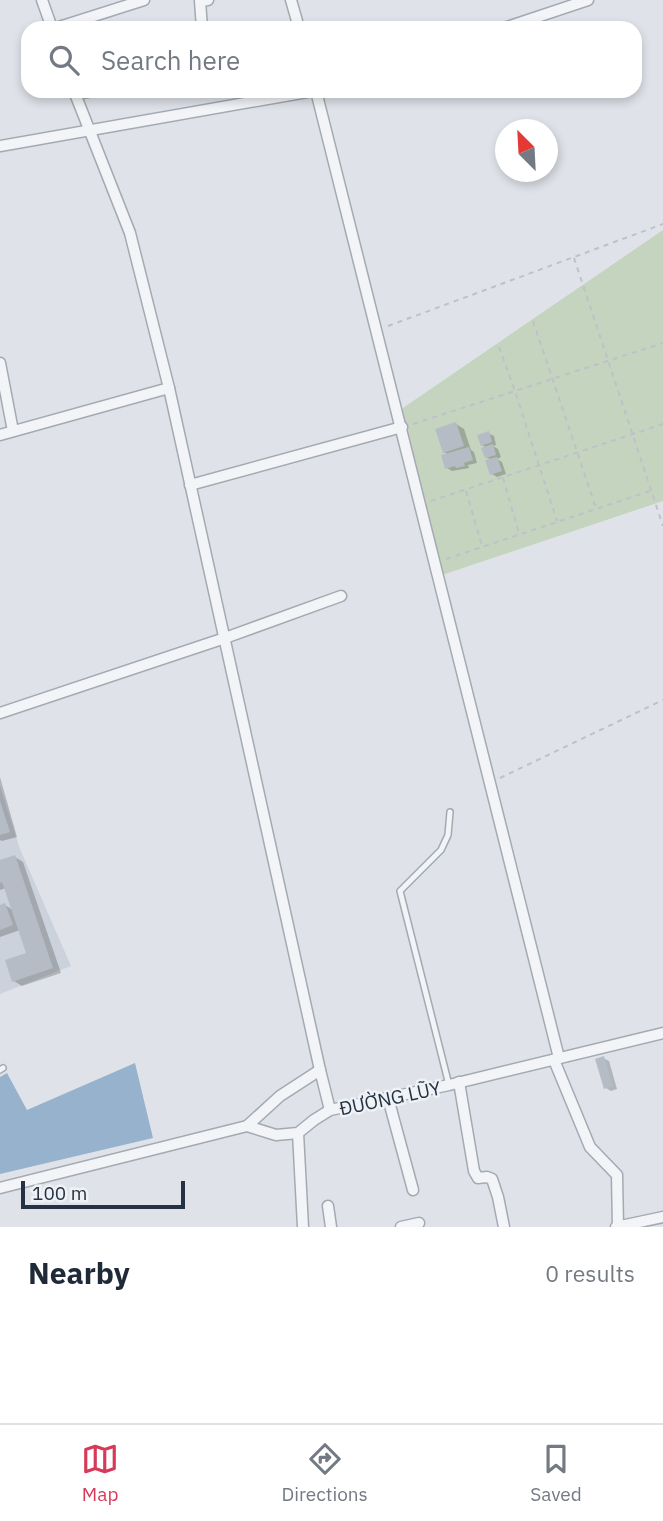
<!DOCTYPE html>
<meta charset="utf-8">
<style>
:root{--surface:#fff;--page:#f6f6f7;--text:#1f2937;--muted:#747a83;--line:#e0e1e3;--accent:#d73a58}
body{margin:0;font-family:"IBM Plex Sans",sans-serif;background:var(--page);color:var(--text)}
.compass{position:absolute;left:495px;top:119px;width:63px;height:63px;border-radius:50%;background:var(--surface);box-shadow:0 4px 10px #0003;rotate:336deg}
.scale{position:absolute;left:21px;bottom:18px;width:164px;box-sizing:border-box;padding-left:7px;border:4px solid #263141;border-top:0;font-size:19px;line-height:24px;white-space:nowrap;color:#263141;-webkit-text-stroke:5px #eef2f7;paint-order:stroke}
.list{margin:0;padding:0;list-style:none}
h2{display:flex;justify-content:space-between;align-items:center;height:91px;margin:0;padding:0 28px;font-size:30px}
h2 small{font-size:23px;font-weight:400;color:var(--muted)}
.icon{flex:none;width:38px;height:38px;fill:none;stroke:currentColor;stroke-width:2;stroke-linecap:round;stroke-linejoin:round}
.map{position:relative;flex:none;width:663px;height:1227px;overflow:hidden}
.search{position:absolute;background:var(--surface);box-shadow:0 4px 10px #0003;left:21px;right:21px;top:21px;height:77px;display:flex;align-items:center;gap:18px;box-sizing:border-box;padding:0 24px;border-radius:21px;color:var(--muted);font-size:26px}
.sheet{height:196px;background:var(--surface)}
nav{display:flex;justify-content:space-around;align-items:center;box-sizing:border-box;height:98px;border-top:2px solid var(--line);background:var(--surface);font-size:19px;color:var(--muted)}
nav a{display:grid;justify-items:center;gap:4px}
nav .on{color:var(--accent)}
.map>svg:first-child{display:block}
.built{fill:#ccd2db}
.green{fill:#c5d4bf}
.water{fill:#97b2cc}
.shadow{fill:#0003}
.building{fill:#b5bcc6}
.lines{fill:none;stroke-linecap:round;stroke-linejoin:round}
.service-casing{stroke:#a4aab3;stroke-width:8}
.minor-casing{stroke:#a4aab3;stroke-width:13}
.path{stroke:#bdc1c8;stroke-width:2;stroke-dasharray:5 5;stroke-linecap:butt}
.service{stroke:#f2f4f7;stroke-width:5}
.minor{stroke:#f2f4f7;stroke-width:10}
.labels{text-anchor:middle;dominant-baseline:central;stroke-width:5;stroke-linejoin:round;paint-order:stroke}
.street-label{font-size:19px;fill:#263141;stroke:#eef2f7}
</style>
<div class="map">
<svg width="663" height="1227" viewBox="0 0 663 1227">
<rect width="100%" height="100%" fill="#dfe3e9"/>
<path class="built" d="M0,786L20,849L71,966L0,994Z"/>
<path class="green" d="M663,230V501L442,575L400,410Z"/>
<path class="water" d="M135,1063L153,1138L0,1174V1077L7,1073L27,1110Z"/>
<g class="shadow">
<path d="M456,424L464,429L471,450L474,452L477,463L468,465L469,468L452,471L447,468L449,455L444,452Z"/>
<path d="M488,433L494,436L496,445L493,446L498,449L501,457L497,459L502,462L506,474L497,477L492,474V460L486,457L487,448L482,445Z"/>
<path d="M0,777L17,837L2,841L0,840Z"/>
<path d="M15,857L23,862L61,973L22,986L14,981L28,954L20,930L0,937V907L5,905L13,910L6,888L0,890V862Z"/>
<path d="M603,1058L609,1061L617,1089L611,1091L606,1088Z"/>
</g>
<g class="building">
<path d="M456,422L464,446L443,453L435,429Z"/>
<path d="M489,431L492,442L481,446L477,435Z"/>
<path d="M493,444L496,455L485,458L481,448Z"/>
<path d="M469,447L473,460L464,463L465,466L456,468L455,466L445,469L441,455Z"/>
<path d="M497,457L502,471L490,475L485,460Z"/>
<path d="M0,801L10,832L0,835Z"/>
<path d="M15,855L53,968L12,982L5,960L26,953L2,882L0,883V860Z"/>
<path d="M5,903L13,925L0,930V905Z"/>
<path d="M604,1056L613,1086L604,1089L595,1059Z"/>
</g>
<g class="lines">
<defs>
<g id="service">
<path d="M0,1070L3,1068"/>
<path d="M449,1085L400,891L441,850L448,835L450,812"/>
</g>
<g id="minor">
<path d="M42,0L52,28"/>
<path d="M291,0L299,28"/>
<path d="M56,28L144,0"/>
<path d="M202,28L200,1L208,0"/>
<path d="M504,28L588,0"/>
<path d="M74,91L130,233L169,388L320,1070L330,1110"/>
<path d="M316,91L559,1058"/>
<path d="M75,94L93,91"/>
<path d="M0,146L313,91"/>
<path d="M0,363L13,431"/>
<path d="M0,435L169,388"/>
<path d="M190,485L402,427"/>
<path d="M0,713L225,638L341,596"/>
<path d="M554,1060L590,1147L617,1175L618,1227"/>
<path d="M459,1082L474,1171L478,1178L487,1177L492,1179L498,1197L504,1227"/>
<path d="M388,1098L413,1190"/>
<path d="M247,1126L280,1096L320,1070"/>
<path d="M298,1133L303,1227"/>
<path d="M0,1188L247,1126L276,1135L298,1133L314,1120L330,1110L449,1085L663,1033"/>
<path d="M328,1206L331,1227"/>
<path d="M401,1227L419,1223"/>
<path d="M616,1227L663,1217"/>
</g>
</defs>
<use href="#service" class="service-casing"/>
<use href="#minor" class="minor-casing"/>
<g class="path">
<path d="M574,258L663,526"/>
<path d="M533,321L596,508"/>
<path d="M388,326L663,224"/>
<path d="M499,347L515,391L557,521"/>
<path d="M413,424L663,343"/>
<path d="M503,478L519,533"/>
<path d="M466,491L482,546"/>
<path d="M431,501L663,424"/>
<path d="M446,559L650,491"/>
<path d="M500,778L663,700"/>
</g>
<use href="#service" class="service"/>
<use href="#minor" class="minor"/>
</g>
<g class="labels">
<g class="street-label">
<text transform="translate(390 1098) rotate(-12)">ĐƯỜNG LŨY</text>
</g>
</g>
</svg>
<svg class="compass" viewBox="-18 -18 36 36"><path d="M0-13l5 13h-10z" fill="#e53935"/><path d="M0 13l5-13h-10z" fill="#747a83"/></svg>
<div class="scale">100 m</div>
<div class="search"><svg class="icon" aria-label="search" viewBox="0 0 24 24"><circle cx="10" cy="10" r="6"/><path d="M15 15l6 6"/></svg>Search here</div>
</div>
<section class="sheet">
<h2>Nearby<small>0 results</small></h2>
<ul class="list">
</ul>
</section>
<nav>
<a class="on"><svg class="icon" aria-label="map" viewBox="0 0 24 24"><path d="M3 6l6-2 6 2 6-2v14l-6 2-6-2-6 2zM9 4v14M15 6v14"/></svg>Map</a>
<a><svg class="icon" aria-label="directions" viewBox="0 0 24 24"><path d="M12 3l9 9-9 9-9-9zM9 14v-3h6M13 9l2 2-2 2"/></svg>Directions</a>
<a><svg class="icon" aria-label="saved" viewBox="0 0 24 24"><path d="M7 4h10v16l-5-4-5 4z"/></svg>Saved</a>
</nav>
